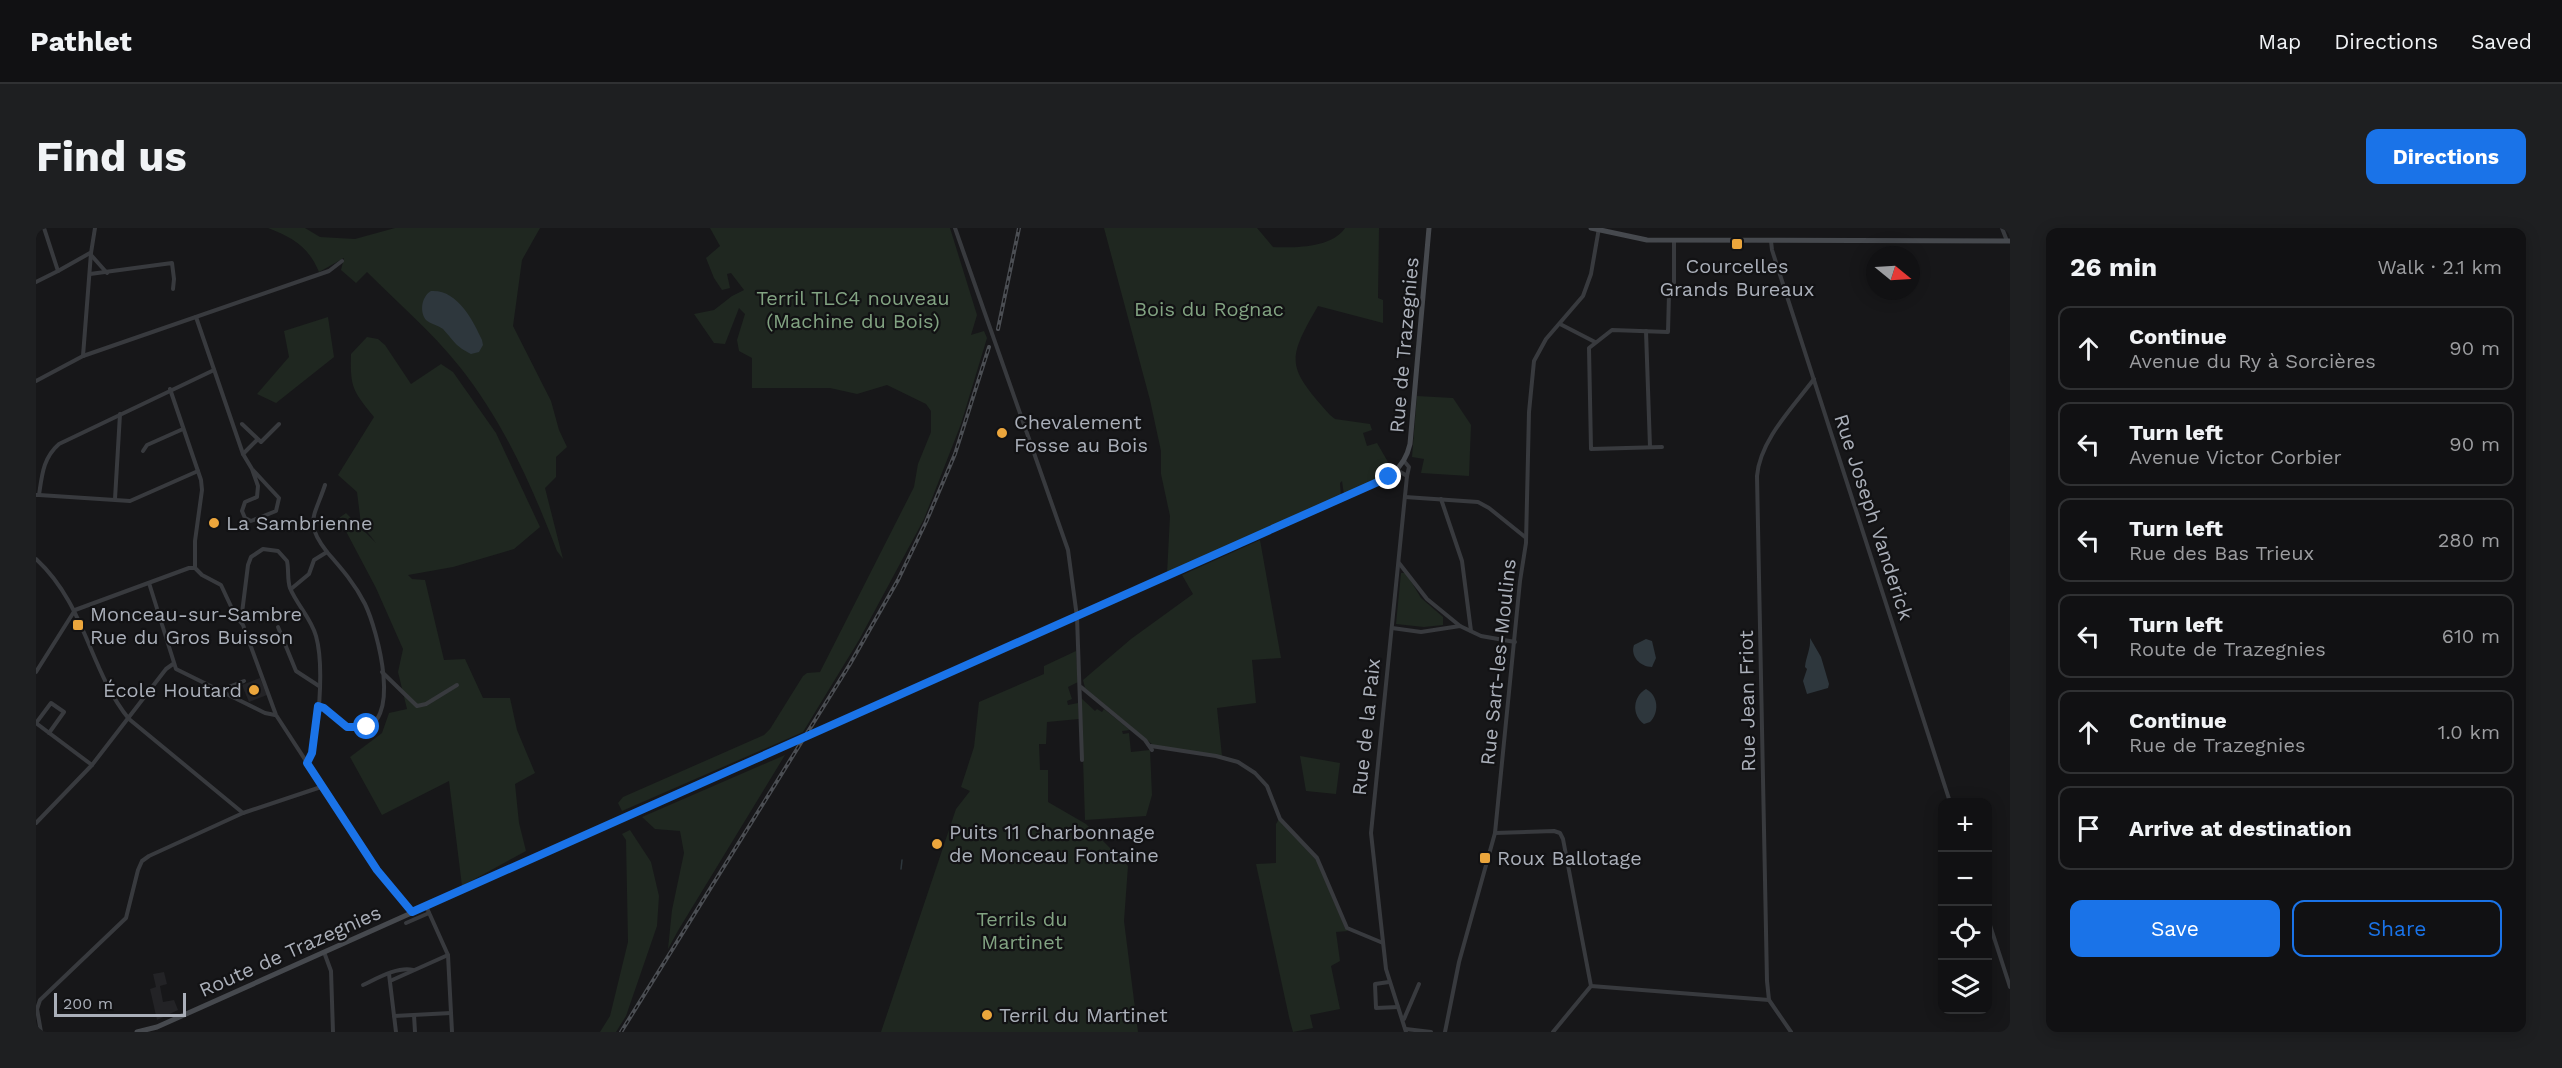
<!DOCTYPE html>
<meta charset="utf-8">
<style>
:root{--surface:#111113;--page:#1e1f21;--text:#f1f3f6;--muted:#9c9da0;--line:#303133;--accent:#1a73e8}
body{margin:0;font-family:"Work Sans",sans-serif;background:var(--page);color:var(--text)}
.controls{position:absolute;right:18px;bottom:18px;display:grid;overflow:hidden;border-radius:12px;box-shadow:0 3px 15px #0003}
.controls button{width:54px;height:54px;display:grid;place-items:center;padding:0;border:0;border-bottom:2px solid var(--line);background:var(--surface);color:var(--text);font:30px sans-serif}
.compass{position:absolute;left:1830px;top:18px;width:54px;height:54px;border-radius:50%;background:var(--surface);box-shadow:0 3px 15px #0003;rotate:108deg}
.scale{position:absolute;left:18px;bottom:15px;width:132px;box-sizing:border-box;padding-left:6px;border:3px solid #aaafb9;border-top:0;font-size:16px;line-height:21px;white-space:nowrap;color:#aaafb9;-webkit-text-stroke:4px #121214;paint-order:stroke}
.stop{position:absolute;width:18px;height:18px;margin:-14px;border:4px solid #1a73e8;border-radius:50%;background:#fff}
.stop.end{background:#1a73e8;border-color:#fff;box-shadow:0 2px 6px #0008}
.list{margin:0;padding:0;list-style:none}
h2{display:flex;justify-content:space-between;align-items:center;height:78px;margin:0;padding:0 24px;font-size:26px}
h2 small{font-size:20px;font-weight:400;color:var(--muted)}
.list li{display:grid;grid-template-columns:39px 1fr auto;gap:18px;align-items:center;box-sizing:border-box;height:84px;margin:0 12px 12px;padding:0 12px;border:2px solid var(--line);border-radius:12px}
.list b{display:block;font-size:22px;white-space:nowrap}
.list p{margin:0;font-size:20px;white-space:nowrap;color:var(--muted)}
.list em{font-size:20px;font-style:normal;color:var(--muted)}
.actions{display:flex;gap:12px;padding:18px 24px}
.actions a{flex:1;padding:14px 0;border:2px solid var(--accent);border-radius:12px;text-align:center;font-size:21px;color:var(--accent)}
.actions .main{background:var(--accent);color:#fff}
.icon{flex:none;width:33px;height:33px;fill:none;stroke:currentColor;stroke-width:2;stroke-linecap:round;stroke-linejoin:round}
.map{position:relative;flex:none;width:1974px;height:804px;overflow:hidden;border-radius:12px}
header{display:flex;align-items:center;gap:36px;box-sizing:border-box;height:84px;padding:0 30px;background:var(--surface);border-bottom:2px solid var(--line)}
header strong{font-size:28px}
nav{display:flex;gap:33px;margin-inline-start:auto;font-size:21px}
.intro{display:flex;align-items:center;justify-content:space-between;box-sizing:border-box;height:144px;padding:0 36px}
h1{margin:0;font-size:42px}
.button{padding:15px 27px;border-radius:12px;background:var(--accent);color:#fff;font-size:21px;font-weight:700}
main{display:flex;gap:36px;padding:0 36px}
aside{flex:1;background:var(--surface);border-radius:12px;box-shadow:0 3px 15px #0003}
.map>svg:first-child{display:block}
.built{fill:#232326}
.green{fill:#1f2720}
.water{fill:#2e373d}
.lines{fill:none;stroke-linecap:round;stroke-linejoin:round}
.stream{stroke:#2e373d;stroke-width:1.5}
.minor{stroke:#383a3e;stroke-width:4}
.secondary{stroke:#46494e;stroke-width:5}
.rail-casing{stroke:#4b4e53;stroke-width:4}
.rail{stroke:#121214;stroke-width:1.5;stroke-dasharray:4.5;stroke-linecap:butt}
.secondary-bridge{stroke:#46494e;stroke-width:5}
.route{stroke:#1a73e8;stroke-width:8}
.poi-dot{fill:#eca63c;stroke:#121214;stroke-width:2}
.labels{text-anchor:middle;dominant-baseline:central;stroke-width:4.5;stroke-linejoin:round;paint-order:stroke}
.poi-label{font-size:20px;fill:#aaafb9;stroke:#121214;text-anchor:start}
.park-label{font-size:20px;fill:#82a382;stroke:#121214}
.street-label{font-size:20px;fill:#aaafb9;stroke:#121214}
</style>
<header>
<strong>Pathlet</strong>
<nav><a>Map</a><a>Directions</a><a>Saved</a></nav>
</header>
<div class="intro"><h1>Find us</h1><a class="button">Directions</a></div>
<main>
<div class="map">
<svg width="1974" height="804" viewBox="0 0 1974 804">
<rect width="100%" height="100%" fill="#171719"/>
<g class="built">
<path d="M224,450L231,467L213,474L206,457Z"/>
<path d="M128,744L131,756L124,758L127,774L138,772L142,782L121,792L114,761L120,759L117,746Z"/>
</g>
<g class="green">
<path d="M232,0H269L284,9L319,11L359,0H504L486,32L477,98L515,173L523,202L531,219L520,229V249L509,260L527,331L521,323C496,258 467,193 423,138C396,104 362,75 331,44L320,55L305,42L308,30L283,44C272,18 257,10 232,0Z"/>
<path d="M674,0H914L941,87L935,107L948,103L951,110L925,196L888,291L823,412L767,504L586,583L582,575L587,569L728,507L734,501L767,448L771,445L784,444L878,259L882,236L895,204V183L890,176L851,157L821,166L794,160H716V130L703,123L701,112L709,86L703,80L689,116L678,115L658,86L678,82L696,68L708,62L695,45L691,46L694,60L686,62L678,50L670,30L684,18Z"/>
<path d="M1068,0H1221L1237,19C1258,20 1296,20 1309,0H1343L1342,70L1347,72V95L1282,78C1250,133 1251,139 1294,187L1299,191L1334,196L1336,202L1327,205L1331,218L1341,215L1352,234L1347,240L1348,249L1308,267L1306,253L1304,255L1305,268L1131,346L1134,288L1125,246V223L1114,172Z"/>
<path d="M292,89L298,129L240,175L221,166L253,129L248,103Z"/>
<path d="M331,109L342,111L349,117L375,156L405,136L417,144L460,205L504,299L478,321L417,339L372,347L376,351L389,352L408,432L429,431L447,470H474L481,502L499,545L479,556L483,595L490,623L426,658L413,553L346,587L314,529L346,505L353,485L371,481L362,444L367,421L340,360L303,290L310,285L340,315L325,296L321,264L302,247L338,189C317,163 314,160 315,126Z"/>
<path d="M1381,168L1417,170L1435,197L1433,248L1385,245L1388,231L1376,229Z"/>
<path d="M1224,312L1245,430L1216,432L1220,475L1181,480L1186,528L1117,517L1049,460L1047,452L1095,411L1157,366L1146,347Z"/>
<path d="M1365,345H1370L1385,370L1407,389V397L1388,399L1360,396Z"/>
<path d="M1040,423L1042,454L1032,459L1036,471L1031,473L1032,477L1042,475L1043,491L1011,494L1010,516H1003L1004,542H1012V574L1050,596L1092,638L1088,693L1102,804H845L920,581L934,563L925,559L938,519L943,474L1008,446V438Z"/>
<path d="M1045,470L1059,483L1061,481L1066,484L1068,481L1094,502L1086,503L1087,506L1093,505L1095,524L1114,522L1116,567L1110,588L1049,592Z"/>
<path d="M749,527L643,701L632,721L636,682L648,625L644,603L619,601L606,589Z"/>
<path d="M1264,528L1304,535L1300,566L1270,563Z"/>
<path d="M1243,591L1281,633L1309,700L1312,703L1300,704L1304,733L1295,738L1304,781L1274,787L1277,800L1257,804L1253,789L1220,636L1240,635V596Z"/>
<path d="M594,602L615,634L623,668L621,698L590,788L580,804H564L574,788L592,714L590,612L586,606Z"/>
</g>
<g class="water">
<path d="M395,63C421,61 437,92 446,112L447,117L443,124L435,126C419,118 418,113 407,101C402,97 394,96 390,92C383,83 386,68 395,63Z"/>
<path d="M1774,410L1785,429L1793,456L1792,460L1771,466L1767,453L1771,441L1769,439C1770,428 1775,421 1774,410Z"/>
<path d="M1610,411L1616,413L1620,430L1616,439C1604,439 1594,428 1598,417Z"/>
<path d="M1610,461C1623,468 1623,485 1614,494L1608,496C1595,487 1597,468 1610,461Z"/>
</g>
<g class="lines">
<path class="stream" d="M865,641L866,632"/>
<g class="minor">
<path d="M919,0L1032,322L1041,389L1046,532"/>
<path d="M1966,0L1971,13"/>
<path d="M1735,13L1736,22L1914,574"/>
<path d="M55,27L71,45"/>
<path d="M22,43L54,25"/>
<path d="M54,46L136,35L138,51L137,61"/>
<path d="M0,54L22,43L8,0"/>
<path d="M160,89L207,226L216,241L243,270L240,283L215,293L209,290L206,283L209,274L221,269L222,258L216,241"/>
<path d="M1524,96L1559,114"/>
<path d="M1610,103L1614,219"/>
<path d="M47,128L55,25L59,0"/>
<path d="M0,153L47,128L293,43L306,33"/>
<path d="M134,161L165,252L166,262L159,313V340"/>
<path d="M206,196L225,214L243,196"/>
<path d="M1626,219L1555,221L1553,120L1576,102L1632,104L1633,66L1638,55V13"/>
<path d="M107,223L111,217L147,201"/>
<path d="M207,226L221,212"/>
<path d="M1361,242L1371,248L1373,239L1368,233"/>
<path d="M289,257C278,290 268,294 291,324"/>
<path d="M0,267H3C6,247 7,230 23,216L178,142"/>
<path d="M3,267L94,273L162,243"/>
<path d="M1369,269L1442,274L1453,280L1489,309"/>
<path d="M79,271L84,186"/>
<path d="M1405,271L1426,333L1435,403"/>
<path d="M0,331C50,377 53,442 93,491L207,585"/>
<path d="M1363,335L1391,371L1424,398"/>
<path d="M159,340L166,347L185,357L199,387L207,397L240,487L341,642L376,684"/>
<path d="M113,355L140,441L229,485L239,487"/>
<path d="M255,361L273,346L278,332L291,324C306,341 319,356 329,376C341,401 369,501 321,501C304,501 297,482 282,478"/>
<path d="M205,393L212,337L215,329L227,321L242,323L251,333C253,342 251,351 254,360C261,377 275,390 280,408C288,436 284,510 271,535"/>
<path d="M242,399L260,443L283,458"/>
<path d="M1356,400L1385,404L1424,398L1445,408L1479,414"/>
<path d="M0,444L39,382L153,340H159"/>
<path d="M346,444L381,478L390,476L421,457"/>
<path d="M1045,459L1109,512L1116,522"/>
<path d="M185,462L208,453"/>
<path d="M0,495L56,537"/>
<path d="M0,495L15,475L28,484L13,505"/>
<path d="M1115,518L1180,528L1202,534L1219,545L1231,558L1244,591L1281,630L1311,700L1347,715"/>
<path d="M0,595L56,537L130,441L137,436"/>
<path d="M1459,605L1518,603L1524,605L1527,611L1555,758L1517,804"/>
<path d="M390,678L412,727L416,804"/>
<path d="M1952,691L1974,759"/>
<path d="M370,695L393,685"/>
<path d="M288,724L295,743L297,804"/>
<path d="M353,746L360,804"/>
<path d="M354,753L412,727"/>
<path d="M1353,754L1339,756L1340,780L1362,779"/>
<path d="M327,757C340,751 362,738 377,742"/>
<path d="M1555,758L1733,772"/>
<path d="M378,787L379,804"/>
<path d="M358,788L415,785"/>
<path d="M1368,791L1383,756"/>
<path d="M1370,801L1395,804"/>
<path d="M5,804L1,781L4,772L90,690L102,642L106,633L113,628L207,585L285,559"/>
<path d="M1370,804L1350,741L1335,605L1371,248"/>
<path d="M1409,804L1423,734L1459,605L1484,353L1490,315L1493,184L1498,133L1510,111L1547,68L1555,46L1563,0"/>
<path d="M1755,804L1733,772L1731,753L1721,248C1724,212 1757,179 1778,151"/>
</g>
<g class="secondary">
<path d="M1555,0L1611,12L1974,13"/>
<path d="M788,501L1326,262C1349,252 1368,243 1374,216L1393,0"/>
<path d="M101,804L121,799L746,519"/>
</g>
<defs>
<g id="rail">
<path d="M962,101L983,0"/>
<path d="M585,804L814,436L862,352L890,294L919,226L953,119"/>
</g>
</defs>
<use href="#rail" class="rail-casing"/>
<use href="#rail" class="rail"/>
<path class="secondary-bridge" d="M746,519L788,501"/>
</g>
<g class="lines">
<path class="route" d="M331,499H311L288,480L282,478L276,525L271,535L341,642L376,684L1353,249"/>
</g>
<g class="poi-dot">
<rect x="1695" y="10" width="12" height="12" rx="3"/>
<circle cx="966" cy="205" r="6"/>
<circle cx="178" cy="295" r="6"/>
<rect x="36" y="391" width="12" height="12" rx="3"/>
<circle cx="218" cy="462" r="6"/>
<circle cx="901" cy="616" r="6"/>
<rect x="1443" y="624" width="12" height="12" rx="3"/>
<circle cx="951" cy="787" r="6"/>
</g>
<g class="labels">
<g class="poi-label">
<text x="1701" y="38" text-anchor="middle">Courcelles<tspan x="1701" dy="23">Grands Bureaux</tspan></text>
<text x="978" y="194">Chevalement<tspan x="978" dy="23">Fosse au Bois</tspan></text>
<text x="190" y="295">La Sambrienne</text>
<text x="54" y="386">Monceau-sur-Sambre<tspan x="54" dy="23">Rue du Gros Buisson</tspan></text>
<text x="206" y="462" text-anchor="end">École Houtard</text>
<text x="913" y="604">Puits 11 Charbonnage<tspan x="913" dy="23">de Monceau Fontaine</tspan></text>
<text x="1461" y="630">Roux Ballotage</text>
<text x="963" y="787">Terril du Martinet</text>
</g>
<g class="park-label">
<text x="817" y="70">Terril TLC4 nouveau<tspan x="817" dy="23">(Machine du Bois)</tspan></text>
<text x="1173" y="81">Bois du Rognac</text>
<text x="986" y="691">Terrils du<tspan x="986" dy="23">Martinet</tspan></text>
</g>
<g class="street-label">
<text transform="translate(1368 117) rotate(-85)">Rue de Trazegnies</text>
<text transform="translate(1838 289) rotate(72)">Rue Joseph Vanderick</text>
<text transform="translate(1462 434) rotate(-84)">Rue Sart-les-Moulins</text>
<text transform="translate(1711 473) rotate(-91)">Rue Jean Friot</text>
<text transform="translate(1330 499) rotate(-84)">Rue de la Paix</text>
<text transform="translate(254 723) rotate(-24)">Route de Trazegnies</text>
</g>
</g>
</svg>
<div class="controls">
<button>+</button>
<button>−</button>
<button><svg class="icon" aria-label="locate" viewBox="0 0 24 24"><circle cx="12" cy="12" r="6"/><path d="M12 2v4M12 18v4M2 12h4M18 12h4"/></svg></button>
<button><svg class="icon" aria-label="layers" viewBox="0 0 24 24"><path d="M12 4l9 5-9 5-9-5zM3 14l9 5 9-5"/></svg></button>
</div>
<svg class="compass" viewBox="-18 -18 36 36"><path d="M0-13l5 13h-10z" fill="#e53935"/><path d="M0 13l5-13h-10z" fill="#9c9da0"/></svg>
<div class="scale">200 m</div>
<div class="stop" style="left:331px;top:499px"></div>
<div class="stop end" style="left:1353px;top:249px"></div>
</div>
<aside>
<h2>26 min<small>Walk · 2.1 km</small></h2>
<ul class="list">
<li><svg class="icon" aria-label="ahead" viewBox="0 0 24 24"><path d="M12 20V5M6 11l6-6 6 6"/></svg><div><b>Continue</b><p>Avenue du Ry à Sorcières</p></div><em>90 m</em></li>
<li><svg class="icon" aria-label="left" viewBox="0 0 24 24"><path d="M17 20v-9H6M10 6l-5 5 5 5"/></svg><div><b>Turn left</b><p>Avenue Victor Corbier</p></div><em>90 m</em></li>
<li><svg class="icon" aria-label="left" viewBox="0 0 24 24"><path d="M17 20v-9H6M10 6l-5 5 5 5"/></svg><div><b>Turn left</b><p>Rue des Bas Trieux</p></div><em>280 m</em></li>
<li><svg class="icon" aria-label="left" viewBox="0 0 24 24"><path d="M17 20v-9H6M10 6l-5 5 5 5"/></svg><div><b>Turn left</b><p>Route de Trazegnies</p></div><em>610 m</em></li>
<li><svg class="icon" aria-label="ahead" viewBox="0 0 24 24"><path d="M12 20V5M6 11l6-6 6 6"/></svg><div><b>Continue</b><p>Rue de Trazegnies</p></div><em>1.0 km</em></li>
<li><svg class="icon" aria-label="arrive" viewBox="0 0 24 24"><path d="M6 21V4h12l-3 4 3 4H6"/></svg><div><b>Arrive at destination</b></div></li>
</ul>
<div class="actions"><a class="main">Save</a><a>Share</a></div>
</aside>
</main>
